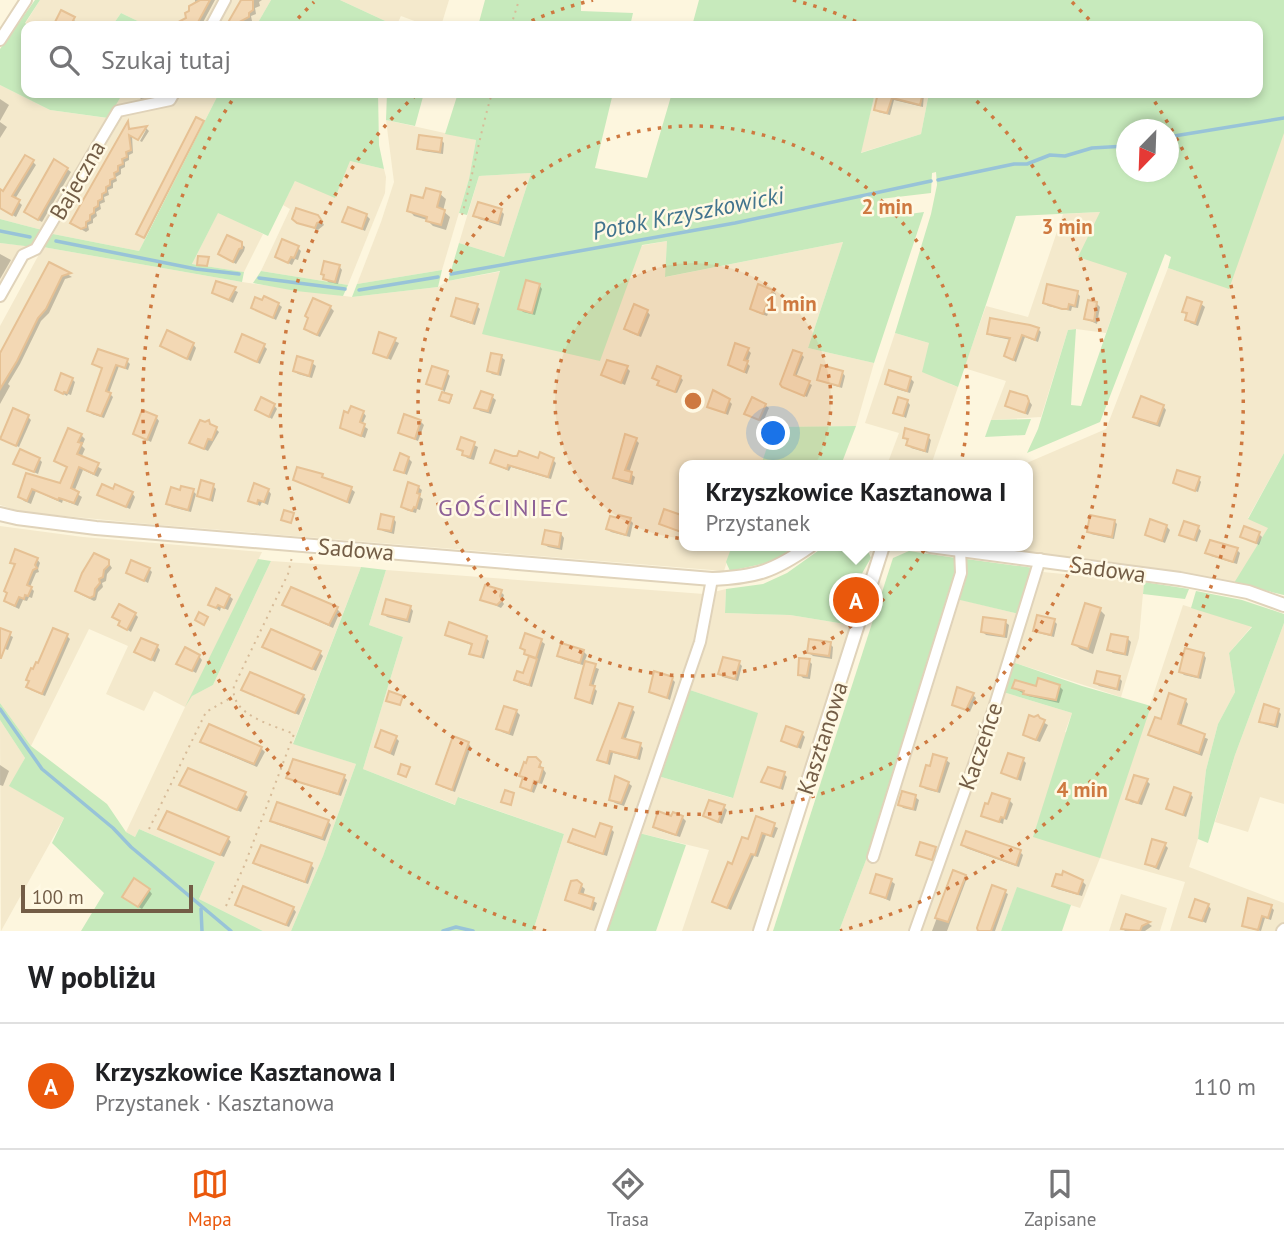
<!DOCTYPE html>
<html lang="pl">
<meta charset="utf-8">
<style>
:root{--surface:#fff;--page:#f2f2f2;--text:#202124;--muted:#757577;--line:#e0e0e0;--accent:#ea580c}
body{margin:0;font-family:"PT Sans",sans-serif;background:var(--page);color:var(--text)}
.compass{position:absolute;left:1116px;top:119px;width:63px;height:63px;border-radius:50%;background:var(--surface);box-shadow:0 4px 10px #0003;rotate:203deg}
.scale{position:absolute;left:21px;bottom:18px;width:172px;box-sizing:border-box;padding-left:7px;border:4px solid #735d46;border-top:0;font-size:19px;line-height:24px;white-space:nowrap;color:#735d46;-webkit-text-stroke:5px #fff9e4;paint-order:stroke}
.you{position:absolute;left:774px;top:434px;width:24px;height:24px;margin:-18px;border:5px solid #fff;border-radius:50%;background:#1a73e8;box-shadow:0 0 0 10px #1a73e833}
.badge{display:grid;place-items:center;width:46px;height:46px;border-radius:50%;background:var(--accent);color:#fff;font-size:23px;font-weight:700}
.pin{position:absolute;translate:-50% -50%;border:4px solid #fff;box-shadow:0 2px 7px #0006}
.popup{position:absolute;left:679px;top:460px;width:354px;height:91px;box-sizing:border-box;display:grid;place-content:center;border-radius:14px;background:var(--surface);filter:drop-shadow(0 2px 5px #0005);font-size:23px;white-space:nowrap;color:var(--muted)}
.popup b{font-size:26px;color:var(--text)}
.popup::after{content:'';position:absolute;left:50%;top:100%;margin-left:-14px;border:14px solid transparent;border-top-color:var(--surface)}
.list{margin:0;padding:0;list-style:none}
h2{display:flex;justify-content:space-between;align-items:center;height:91px;margin:0;padding:0 28px;font-size:30px}
h2 small{font-size:23px;font-weight:400;color:var(--muted)}
.list li{display:grid;grid-template-columns:46px 1fr auto;gap:21px;align-items:center;box-sizing:border-box;height:126px;padding:0 28px;border-top:2px solid var(--line)}
.list b{display:block;font-size:26px;white-space:nowrap}
.list p{margin:0;font-size:23px;white-space:nowrap;color:var(--muted)}
.list em{font-size:23px;font-style:normal;color:var(--muted)}
.icon{flex:none;width:38px;height:38px;fill:none;stroke:currentColor;stroke-width:2;stroke-linecap:round;stroke-linejoin:round}
.map{position:relative;flex:none;width:1284px;height:931px;overflow:hidden}
.search{position:absolute;background:var(--surface);box-shadow:0 4px 10px #0003;left:21px;right:21px;top:21px;height:77px;display:flex;align-items:center;gap:18px;box-sizing:border-box;padding:0 24px;border-radius:14px;color:var(--muted);font-size:26px}
.sheet{height:217px;background:var(--surface)}
nav{display:flex;justify-content:space-around;align-items:center;box-sizing:border-box;height:98px;border-top:2px solid var(--line);background:var(--surface);font-size:19px;color:var(--muted)}
nav a{display:grid;justify-items:center;gap:4px}
nav .on{color:var(--accent)}
.map>svg:first-child{display:block}
.residential{fill:#f4e9cc}
.green{fill:#c7eabc;fill-rule:evenodd}
.shadow{fill:#0003}
.lines{fill:none;stroke-linecap:round;stroke-linejoin:round}
.stream{stroke:#98c3d8;stroke-width:3.5}
.building{fill:#f3d8b4;stroke:#e6c194;stroke-width:2}
.minor-casing{stroke:#e0d3ba;stroke-width:14}
.tertiary-casing{stroke:#e0d3ba;stroke-width:16}
.path{stroke:#d7bb98;stroke-width:2;stroke-dasharray:2 5;stroke-linecap:butt}
.minor{stroke:#fff;stroke-width:10}
.tertiary{stroke:#fff;stroke-width:12}
.ring{fill:none;stroke:#ce7940;stroke-width:3.5;stroke-dasharray:3.5 7}
.labels{text-anchor:middle;dominant-baseline:central;stroke-width:5;stroke-linejoin:round;paint-order:stroke}
.street-label{font-size:23px;fill:#735d46;stroke:#fff9e4}
.water-label{font-size:24px;font-style:italic;fill:#42748e;stroke:#fff9e4}
.neighbourhood-label{font-size:24px;letter-spacing:2px;fill:#8e6197;stroke:#fff9e4}
.centre{fill:#ce7940;stroke:#fff9e4;stroke-width:3.5}
.ring-label{font-size:21px;text-anchor:middle;font-weight:bold;fill:#ce7940;stroke:#fff9e4;stroke-width:5;stroke-linejoin:round;paint-order:stroke}
</style>
<div class="map">
<svg width="1284" height="931" viewBox="0 0 1284 931">
<rect width="100%" height="100%" fill="#fdf6de"/>
<g class="residential">
<path d="M40,0H271L256,26H148L121,13L112,26H29L25,24Z"/>
<path d="M340,0H449L441,26H428L401,16L396,26Z"/>
<path d="M0,85L50,110L107,118L123,93H219L139,251L53,234L117,126L108,118L42,230L0,219Z"/>
<path d="M875,93H929L921,134L860,153Z"/>
<path d="M386,120L476,140L469,179L442,270L357,284L381,222L394,182Z"/>
<path d="M1282,133H1284V453L1248,518L1284,534V595L1254,586L1151,568L984,546H1028V465H1022L1106,429L1168,268L1228,288Z"/>
<path d="M350,161L384,169L386,177L385,193L348,285L261,271L290,209L283,205L295,181Z"/>
<path d="M531,173L504,257L459,243L479,176Z"/>
<path d="M218,212L263,234L244,272L192,264Z"/>
<path d="M1100,212L1127,273L1106,333L1076,329L1068,330L1041,417L991,420L1006,381L964,368L986,306L1028,317L1063,214Z"/>
<path d="M667,241L666,277L843,242L808,348L874,363L856,426L775,427L761,465H684V546H732L724,571L148,524L22,512L0,505V326L43,247L242,282L352,297L438,287L448,281Z"/>
<path d="M0,243L27,246L0,296Z"/>
<path d="M895,333L929,343L950,384L958,387L931,465H887L899,433L865,423Z"/>
<path d="M0,526L83,537L262,552L191,696L213,685L271,561L361,567L293,743L356,764L323,856L291,931H263L199,899L215,862L139,829L135,837L126,832L185,707L154,691L144,711L106,694L128,646L89,629L31,746L0,703Z"/>
<path d="M386,570L704,594L696,642L595,931H533L564,834L459,797L456,805L363,769L403,637L369,625Z"/>
<path d="M1043,572L1144,582L1139,638L1121,697L1012,662Z"/>
<path d="M726,589L725,613L790,615L851,625L752,931H682L709,850L639,833L658,776L732,798L757,713L690,690L704,644L714,592Z"/>
<path d="M950,597L1019,614L959,799L910,931H839L874,839Z"/>
<path d="M1183,605L1252,626L1229,653L1235,692L1218,724L1206,770L1198,839L1189,867L1284,903V924L1276,931H1170L1185,882L1100,858L1080,908L1017,888L1001,931H921L1003,692L1072,713L1065,732L1134,753Z"/>
<path d="M1284,623V804L1260,797L1248,832L1215,822L1235,755Z"/>
<path d="M0,720L25,758L10,786L64,818L1,931Z"/>
<path d="M1121,894L1167,908L1160,931H1109Z"/>
</g>
<g class="green">
<path d="M35,0H40L25,23L29,26H26V93H123L108,118L50,110L0,85V49Z"/>
<path d="M271,0H340L396,26H256Z"/>
<path d="M485,0H581V11L633,13L630,26H478Z"/>
<path d="M699,0H1284V133L1229,289L1168,268L1171,257L1165,254L1100,422L1027,453L1038,429L1068,330L1076,329L1071,405L1081,406L1127,273L1078,257L1100,212L1016,216L958,387L922,372L929,343L895,333L931,214L937,185L936,172L932,173L931,193L880,199V218L924,212L874,363L808,348L843,242L665,277L667,241L642,245L600,361L482,334L500,271L448,281L459,243L504,257L531,173L479,176L467,215L459,213L469,179L476,140L445,134L458,93H613L595,168L647,178L672,93H875L861,153L921,134L929,93H1258V26H692ZM1126,130H1168V172H1126Z"/>
<path d="M121,13L148,26H112Z"/>
<path d="M219,93H378L379,145L384,169L350,161L335,198L295,181L268,236L218,213L192,264L244,272L242,282L43,247L53,234L139,251Z"/>
<path d="M387,93H424L415,126L386,120Z"/>
<path d="M0,219L42,230L33,247L0,243Z"/>
<path d="M442,270L438,287L352,297L357,284Z"/>
<path d="M261,271L348,285L343,296L296,291L253,283Z"/>
<path d="M1031,419L1025,435L985,437L991,420Z"/>
<path d="M856,426L841,465H761L774,427Z"/>
<path d="M1284,453V595L1234,583L1268,528L1248,519Z"/>
<path d="M732,546H799L776,561L730,571L726,562Z"/>
<path d="M839,546H858L867,549L871,558C858,578 849,601 851,625L790,615L725,613L726,589L763,584L787,573L822,548Z"/>
<path d="M909,551L956,558L957,573L874,839L839,931H773L893,558Z"/>
<path d="M258,559L271,561L213,685L192,696L185,707Z"/>
<path d="M966,559L1034,568L1019,614L956,599Z"/>
<path d="M361,567L386,570L369,625L403,637L363,769L455,805L458,797L564,834L533,931H291L323,856L356,764L293,744Z"/>
<path d="M1144,582L1189,589L1185,599L1143,594Z"/>
<path d="M1196,591L1242,600L1284,614V623L1235,755L1208,843L1198,839L1206,770L1218,724L1235,692L1229,653L1252,627L1191,608Z"/>
<path d="M1012,662L1082,686L1151,706L1100,858L1033,837L1072,713L1003,692Z"/>
<path d="M690,690L758,713L733,798L658,776Z"/>
<path d="M0,703L31,746L107,804L126,832L135,837L139,829L215,862L199,899L263,931H81L104,893L52,843L64,818L9,786L25,758L0,720Z"/>
<path d="M639,833L686,845L656,931H606Z"/>
<path d="M1017,887L1071,905L1062,931H1001Z"/>
</g>
<g class="shadow">
<path d="M195,0H215L201,26H183L195,4Z"/>
<path d="M242,0H262L259,2L260,6L255,8L256,14L251,16L252,21L248,23V26H228Z"/>
<path d="M62,13L77,22L75,26H55Z"/>
<path d="M140,93H166L168,95L141,99L138,96Z"/>
<path d="M892,93H924L923,107L894,100L890,115L878,112L876,109L890,98Z"/>
<path d="M0,99L9,105L0,121Z"/>
<path d="M0,122L7,127L0,138Z"/>
<path d="M203,123L145,238L139,234Z"/>
<path d="M128,124L131,131L146,128L149,131L142,142L140,141L146,130L132,136L133,153L129,155V160L125,162V167L121,169V174L116,177L117,181L113,183V188L108,190L109,195L104,197L105,202L100,204L101,209L96,212L97,216L93,219V223L88,225L89,230L86,232L75,226Z"/>
<path d="M441,140L444,143L443,154L423,151L419,148Z"/>
<path d="M33,162L36,165L15,199L22,205L16,217L0,208V198Z"/>
<path d="M67,169L71,172L42,222L29,215Z"/>
<path d="M440,194L446,199L443,211L450,217L446,230L433,226L427,220L414,216L409,210Z"/>
<path d="M501,211L504,214L501,226L479,219L475,216Z"/>
<path d="M366,215L370,219L365,231L345,221Z"/>
<path d="M321,220L324,225L318,230L297,222Z"/>
<path d="M241,244L245,247L244,251L236,264L220,254Z"/>
<path d="M298,248L301,251L298,260L295,259L292,265L277,257Z"/>
<path d="M0,254L11,260L0,279Z"/>
<path d="M50,264L72,277L65,279L49,313L41,321L20,364L8,384L10,386L0,404V357Z"/>
<path d="M339,266L342,270L338,284L328,282L323,274Z"/>
<path d="M217,283L238,292L233,303L214,293Z"/>
<path d="M539,285L542,289L535,315L523,312L520,308Z"/>
<path d="M772,291L776,294L767,316L756,312L752,309Z"/>
<path d="M1077,293L1080,296L1078,308L1072,307L1071,311L1048,306L1045,303Z"/>
<path d="M278,304L282,307L276,320L253,307Z"/>
<path d="M1097,304L1100,307L1097,324L1086,319Z"/>
<path d="M1201,304L1205,307L1198,326L1190,323L1184,311Z"/>
<path d="M477,306L480,309L475,325L456,319L453,316Z"/>
<path d="M330,307L334,311L320,337L309,332L306,329Z"/>
<path d="M647,311L650,315L641,337L629,332L626,329Z"/>
<path d="M1038,329L1041,332L1038,342L1025,337L1016,362L1006,356L1011,340L992,336L989,333Z"/>
<path d="M380,334L399,343L391,360L375,352Z"/>
<path d="M193,344L196,348L191,361L162,346Z"/>
<path d="M264,346L267,349L260,364L237,352Z"/>
<path d="M748,350L751,353L747,363L750,366L747,374L730,365Z"/>
<path d="M801,354L804,357L796,377L812,385L807,397L783,386Z"/>
<path d="M501,357L505,360L501,376L492,374L489,371Z"/>
<path d="M127,361L130,364L128,370L119,366L109,393L113,397L104,418L92,414L89,410L103,369L94,364Z"/>
<path d="M312,363L316,366L312,378L298,374L294,371Z"/>
<path d="M627,368L630,371L625,385L603,374Z"/>
<path d="M842,372L845,376L842,388L823,382L819,379Z"/>
<path d="M447,373L450,376L444,394L452,398L450,403L441,400L444,391L428,383Z"/>
<path d="M680,377L683,380L677,393L662,387L660,382L654,378Z"/>
<path d="M910,378L914,382L910,393L890,387L887,384Z"/>
<path d="M72,379L75,382L71,395L68,394L67,396L57,390Z"/>
<path d="M492,397L496,400L491,414L480,411L477,408Z"/>
<path d="M1027,398L1032,405L1028,415L1007,405Z"/>
<path d="M729,401L732,404L728,415L709,406Z"/>
<path d="M907,401L910,405L906,418L895,412Z"/>
<path d="M274,405L277,409L272,419L257,409Z"/>
<path d="M765,405L769,408L763,422L747,413Z"/>
<path d="M1163,406L1166,410L1160,427L1139,420L1135,417Z"/>
<path d="M363,412L366,416L362,425L368,429L365,438L342,428Z"/>
<path d="M28,417L31,420L19,447L5,441Z"/>
<path d="M156,417L159,421L151,442L135,434Z"/>
<path d="M420,421L424,425L418,441L400,433Z"/>
<path d="M209,422L219,432L208,451L191,443Z"/>
<path d="M81,435L85,439L82,446L85,449L81,458L102,469L98,477L83,470L74,492L82,497L78,506L63,500L62,503L36,491L31,504L24,501L20,497L28,475L60,486L68,468L57,461Z"/>
<path d="M905,437H928L931,440L928,453L911,448Z"/>
<path d="M462,439L478,447L474,460L467,458L459,448Z"/>
<path d="M636,440L639,443L629,473L635,477L633,485L619,481L615,477Z"/>
<path d="M513,457L553,460L556,463L551,479L511,467L509,471L492,463Z"/>
<path d="M408,458L412,462L407,475L396,469Z"/>
<path d="M39,459L42,462L38,474L15,463Z"/>
<path d="M322,475L325,480L351,489L355,492L350,504L295,479Z"/>
<path d="M1199,479L1201,482L1198,492L1175,483Z"/>
<path d="M213,486L216,489L213,502L199,495Z"/>
<path d="M418,487L422,490L420,497L423,499L420,510L417,509L416,513L406,510L403,507Z"/>
<path d="M172,489L193,491L196,494L191,512L172,507L168,503Z"/>
<path d="M268,490L271,494L268,505L262,502L260,506L250,500Z"/>
<path d="M114,491L132,493L135,497L130,509L99,495Z"/>
<path d="M665,511L684,518V534L661,524Z"/>
<path d="M393,518L396,522L394,534L383,531L380,528Z"/>
<path d="M630,520L633,523L630,537L611,532L608,529Z"/>
<path d="M1114,521L1117,524L1114,539L1091,534L1089,531Z"/>
<path d="M1166,526L1170,530L1165,543L1147,535Z"/>
<path d="M1198,527L1201,531L1197,542L1181,534Z"/>
<path d="M561,534L564,538L562,550L548,547L544,544Z"/>
<path d="M1259,534L1262,537L1259,545L1242,537Z"/>
<path d="M1237,550L1240,553L1237,564L1211,556L1207,553Z"/>
<path d="M37,559L40,563L38,569L39,572L36,573L30,587L34,591L32,598L29,597L27,601L23,600L19,609L9,604L6,601L16,566L12,562Z"/>
<path d="M108,562L112,568L107,574L106,581L102,583L103,587L98,592L96,600L94,601L80,594L77,590Z"/>
<path d="M149,569L152,572L148,583L128,572Z"/>
<path d="M501,592L504,595L502,601L504,604L501,608L482,599Z"/>
<path d="M229,596L233,599L228,610L221,607L220,611L210,604Z"/>
<path d="M284,605L337,609L340,612L333,628Z"/>
<path d="M410,607L413,611L410,623L387,617L384,614Z"/>
<path d="M1100,610L1105,615L1093,654L1080,649L1074,644Z"/>
<path d="M135,614L138,617L131,632L120,625Z"/>
<path d="M1054,621L1057,624L1054,637L1039,633L1035,630Z"/>
<path d="M1005,622L1009,625L1007,638L986,635L983,632Z"/>
<path d="M0,630L13,637L8,650L0,647Z"/>
<path d="M447,635L486,638L489,641L484,659L471,653L474,646Z"/>
<path d="M67,636L70,639L45,696L31,690L28,687Z"/>
<path d="M1128,639L1131,642L1128,656L1113,653L1109,650Z"/>
<path d="M541,641L545,644L532,687L519,683L516,680L525,676L529,657L522,648Z"/>
<path d="M830,644L833,647L832,659L813,656L809,653Z"/>
<path d="M157,646L160,650L155,662L136,652Z"/>
<path d="M264,647L320,653L323,656L316,671Z"/>
<path d="M583,651L587,655L584,663L599,669L593,687L597,691L593,705L577,698L586,666L563,659L559,656Z"/>
<path d="M1203,654L1206,658L1201,679L1184,675L1181,672Z"/>
<path d="M199,656L202,660L196,673L178,663Z"/>
<path d="M809,661L812,664L810,679L803,678L800,675Z"/>
<path d="M739,663L742,666L738,681L723,677L720,674Z"/>
<path d="M1119,678L1122,681L1120,691L1099,686L1096,683Z"/>
<path d="M672,679L675,682L670,700L651,691Z"/>
<path d="M1059,686L1063,690L1059,703L1028,696L1014,688Z"/>
<path d="M243,690L303,696L306,699L299,715Z"/>
<path d="M973,695L976,698L970,712L954,705Z"/>
<path d="M1185,700L1188,704L1181,727L1208,739L1202,756L1154,738L1150,735L1162,721Z"/>
<path d="M632,709L635,712L625,741L640,745L643,748L640,760L613,753L610,765L602,762L599,759Z"/>
<path d="M516,711L520,715L513,736L502,732L498,729Z"/>
<path d="M1278,711L1281,714L1278,728L1264,724L1261,721Z"/>
<path d="M1041,721L1048,725L1040,742L1029,738L1025,735Z"/>
<path d="M210,726L261,748L265,752L257,767L206,745L203,741Z"/>
<path d="M802,734L805,737L801,749L783,740Z"/>
<path d="M396,738L399,741L394,756L377,747Z"/>
<path d="M468,743L471,747L455,792L442,787L438,784Z"/>
<path d="M536,759L546,773L542,784L538,783L534,793L522,787L525,779L521,775Z"/>
<path d="M946,760L950,763L940,793L925,789L922,785L931,768Z"/>
<path d="M1023,760L1026,763L1021,781L1003,773Z"/>
<path d="M0,765L9,771L3,786L0,785Z"/>
<path d="M784,774L787,777L783,790L763,781Z"/>
<path d="M288,777H344L347,780L341,796L291,780Z"/>
<path d="M1147,781L1150,784L1142,805L1131,802L1128,798Z"/>
<path d="M628,783L632,786L624,806L615,803L611,799Z"/>
<path d="M181,785L245,794L248,797L241,812Z"/>
<path d="M1190,794L1193,797L1186,817L1168,809Z"/>
<path d="M915,797L919,800L916,811L903,808L900,804Z"/>
<path d="M1009,800L1013,804L1007,820L1004,819L1003,824L983,815Z"/>
<path d="M724,807L727,810L722,824L705,816Z"/>
<path d="M682,817L686,821L680,837L658,830L655,827L672,818Z"/>
<path d="M757,819L778,828L774,838L766,835L758,857L754,856L731,910L714,902L749,841Z"/>
<path d="M272,820L328,821L331,825L325,841L276,824Z"/>
<path d="M160,828L228,838L231,842L224,857Z"/>
<path d="M611,829L614,832L607,856L574,845L570,842L596,840Z"/>
<path d="M963,845L1020,852L1023,855L1019,867L966,848Z"/>
<path d="M1165,845L1168,848L1159,870L1150,866L1147,863Z"/>
<path d="M935,848L939,852L935,862L918,854Z"/>
<path d="M255,863L311,865L314,868L308,884L259,866Z"/>
<path d="M954,872L967,878L947,931H932Z"/>
<path d="M1063,877L1082,881L1086,885L1082,896L1057,889L1054,886Z"/>
<path d="M891,881L895,884L890,901L872,893Z"/>
<path d="M577,882L585,889L583,896L597,903L594,911L570,902L567,899Z"/>
<path d="M994,887L1008,894L995,931H978Z"/>
<path d="M149,890L152,894L142,909L127,900Z"/>
<path d="M237,905L293,908L296,912L289,927Z"/>
<path d="M1208,905L1211,909L1206,923L1191,916Z"/>
<path d="M1271,907L1274,910L1271,920L1265,918L1261,931L1247,928L1244,925Z"/>
<path d="M1128,916L1149,924L1152,926L1145,931H1125L1123,929Z"/>
</g>
<g class="lines">
<g class="stream">
<path d="M1168,137L1284,118"/>
<path d="M938,180L1014,164H1027L1050,155L1065,156L1092,148L1126,146"/>
<path d="M0,231L30,237"/>
<path d="M56,241L196,269L239,274"/>
<path d="M451,274L735,223L931,181"/>
<path d="M259,278L345,289"/>
<path d="M359,290L438,277"/>
<path d="M0,709L42,769L113,828L131,847L231,931"/>
<path d="M201,909L202,931"/>
<path d="M443,931L456,927L473,931"/>
</g>
</g>
<g class="building">
<path d="M200,0H210L196,26H171L186,18L185,13L189,11V6Z"/>
<path d="M241,0H253V10L249,13V17L232,26H226Z"/>
<path d="M61,10L75,17L70,26H53Z"/>
<path d="M878,93L884,94L923,93L920,105L892,98L887,113L874,110Z"/>
<path d="M196,117L204,121L144,238L136,234Z"/>
<path d="M128,121L129,129L147,126L138,140L129,135L131,150L126,152L127,157L122,159L123,164L118,166V171L114,173L115,178L110,180V185L106,187V192L102,194V199L98,201V206L94,208V213L90,215V220L86,222V227L81,229L70,223Z"/>
<path d="M419,135L442,138L440,152L417,149Z"/>
<path d="M25,155L34,160L12,196L20,200L12,215L0,208V189L3,191Z"/>
<path d="M54,159L68,168L38,220L24,212Z"/>
<path d="M426,188L441,192L437,207L445,210L441,225L426,221L427,217L407,211L411,195L423,198Z"/>
<path d="M478,202L502,209L498,223L473,216Z"/>
<path d="M348,207L367,214L362,229L342,222Z"/>
<path d="M296,208L318,215L322,221L317,223L315,228L297,223L292,219Z"/>
<path d="M227,235L242,242V248L239,249L233,262L218,254Z"/>
<path d="M282,239L299,246L294,258L291,257L288,263L275,257Z"/>
<path d="M198,256L209,257L207,266L197,265Z"/>
<path d="M324,261L340,265L335,282L323,279L324,275L321,274Z"/>
<path d="M49,262L71,273L62,276L46,309L38,318L17,361L0,389V353Z"/>
<path d="M526,280L540,284L532,313L518,309Z"/>
<path d="M216,281L236,287L229,300L212,293Z"/>
<path d="M758,284L773,290L763,314L750,309Z"/>
<path d="M1047,284L1078,291L1075,306L1069,304L1068,309H1062L1043,303Z"/>
<path d="M264,296L279,303L273,318L251,308L255,297L262,300Z"/>
<path d="M1187,297L1202,302L1195,323L1185,320L1187,313L1182,312Z"/>
<path d="M313,298L331,306L317,335L304,329L308,318L305,316Z"/>
<path d="M456,298L478,304L472,323L451,316Z"/>
<path d="M1088,300L1097,302L1094,321L1084,319Z"/>
<path d="M634,304L648,310L638,335L624,329Z"/>
<path d="M990,318L1030,325L1039,328L1035,340L1022,335L1013,360L1004,356L1010,338L987,334Z"/>
<path d="M167,330L194,343L187,359L160,346Z"/>
<path d="M379,332L396,338L387,358L373,353Z"/>
<path d="M242,334L265,344L257,362L235,352Z"/>
<path d="M735,343L749,348L744,360L748,361L744,372L728,365Z"/>
<path d="M98,349L128,359L125,368L116,365L106,391L111,393L101,416L87,411L102,368L92,364Z"/>
<path d="M793,350L802,353L794,375L810,381L804,396L782,387L780,384Z"/>
<path d="M491,353L502,355L498,374L487,371Z"/>
<path d="M297,356L313,361L309,376L293,371Z"/>
<path d="M607,360L628,366L621,383L601,375Z"/>
<path d="M821,365L843,371L839,386L817,380Z"/>
<path d="M432,366L448,371L442,389L426,384Z"/>
<path d="M657,366L681,376L675,392L657,385L659,381L652,378Z"/>
<path d="M889,370L911,377L907,391L885,384Z"/>
<path d="M61,373L73,378L67,393L64,392L63,394L55,390Z"/>
<path d="M713,390L730,399L725,413L707,407Z"/>
<path d="M481,391L493,395L488,411L474,408Z"/>
<path d="M1010,391L1027,396L1029,401L1025,413L1005,406Z"/>
<path d="M442,392L452,395L449,403L439,400Z"/>
<path d="M1141,396L1164,405L1157,424L1133,417Z"/>
<path d="M261,397L275,404L269,417L255,410Z"/>
<path d="M752,397L766,404L759,420L744,414Z"/>
<path d="M898,397L908,400L903,416L893,413Z"/>
<path d="M351,406L364,411L360,422L365,424L361,436L340,428L344,411L348,413Z"/>
<path d="M13,408L29,415L16,446L0,439Z"/>
<path d="M142,410L157,416L147,440L133,434Z"/>
<path d="M404,414L421,420L415,439L398,433Z"/>
<path d="M200,420L205,422L209,420L210,424L217,427L212,440L208,439L204,449L189,443Z"/>
<path d="M68,428L82,434L78,442L82,443L77,454L99,463L94,474L79,467L71,488L79,492L74,503L59,498L58,500L32,489L27,501L18,497L26,473L60,483L67,467L54,461Z"/>
<path d="M905,428L929,435L925,451L906,445L908,439L903,438Z"/>
<path d="M625,434L637,438L625,470L632,472L630,482L613,478Z"/>
<path d="M461,437L475,442L470,457L462,455L463,451L457,449Z"/>
<path d="M20,449L40,458L34,472L13,464Z"/>
<path d="M495,450L513,456H517L519,451L538,458L540,452L554,458L548,477L508,465L507,469L490,463Z"/>
<path d="M400,453L409,457L404,473L394,470Z"/>
<path d="M297,467L323,474L322,477L352,487L347,502L293,480Z"/>
<path d="M1177,470L1200,477L1195,491L1173,483Z"/>
<path d="M201,480L214,484L210,500L197,496Z"/>
<path d="M408,482L419,486L417,493L420,494L416,508L414,507L412,511L401,507Z"/>
<path d="M254,483L269,489L264,502L258,500L257,504L248,501Z"/>
<path d="M102,484L113,489L115,484L133,492L126,507L97,495Z"/>
<path d="M181,486L194,489L188,510L166,504L171,487L180,490Z"/>
<path d="M664,509L684,516L681,532L659,524Z"/>
<path d="M284,510L294,513L291,523L281,520Z"/>
<path d="M381,514L394,517L391,531L378,529Z"/>
<path d="M619,515L631,518L626,535L606,529L610,516L618,518Z"/>
<path d="M1090,515L1115,520L1112,537L1087,532Z"/>
<path d="M1150,519L1167,525L1162,541L1145,535Z"/>
<path d="M1184,521L1199,526L1194,540L1179,535Z"/>
<path d="M1244,526L1260,532L1256,543L1240,537Z"/>
<path d="M545,530L561,533L559,547L542,544Z"/>
<path d="M1210,540L1238,548L1233,562L1205,553Z"/>
<path d="M15,549L38,558L35,565L37,568L33,570L27,585L32,587L28,596L25,595L24,599L19,597L15,606L4,601L7,593L4,591L15,564L10,563Z"/>
<path d="M94,553L109,560V565L104,570L103,577L99,579L100,583L95,589L94,596L90,598L75,591L82,573Z"/>
<path d="M131,560L150,568L144,581L126,573Z"/>
<path d="M485,585L502,590L500,596L502,600L497,605L480,600Z"/>
<path d="M291,587L338,607L329,625L282,605Z"/>
<path d="M216,588L230,595L224,608L218,605L216,608L208,605Z"/>
<path d="M386,599L411,606L407,620L382,614Z"/>
<path d="M1085,603L1101,608L1088,649L1072,644Z"/>
<path d="M119,604L136,613L127,630L118,625L120,621L112,617Z"/>
<path d="M199,612L208,617L204,625L195,620Z"/>
<path d="M1037,615L1055,619L1051,635L1033,631Z"/>
<path d="M983,617L1006,620L1004,636L981,632Z"/>
<path d="M449,622L487,636L481,657L469,654L472,644L445,635Z"/>
<path d="M0,628L11,632L1,658H0Z"/>
<path d="M53,628L68,634L42,694L26,687L29,681L26,680L31,668L33,669L36,662L38,663Z"/>
<path d="M271,629L321,651L312,669L262,647Z"/>
<path d="M525,633L542,639L536,658L524,654L525,650L520,648Z"/>
<path d="M1111,634L1128,637L1125,654L1107,650Z"/>
<path d="M141,638L158,645L151,660L134,652Z"/>
<path d="M809,639L831,642L829,656L807,653Z"/>
<path d="M561,643L584,650L580,663L557,656Z"/>
<path d="M185,647L200,655L192,671L176,664Z"/>
<path d="M1185,648L1204,653L1198,677L1179,672Z"/>
<path d="M529,656L537,659L529,685L514,680L517,671L523,673Z"/>
<path d="M723,657L740,661L735,679L718,674Z"/>
<path d="M799,658L810,659L807,676L798,675Z"/>
<path d="M585,661L596,664L590,685L595,686L590,703L575,698Z"/>
<path d="M654,671L673,677L667,698L649,692Z"/>
<path d="M1097,671L1120,676L1117,689L1094,683Z"/>
<path d="M250,672L304,695L295,713L241,690Z"/>
<path d="M1038,678L1060,685L1056,700L1023,694L1024,691L1012,688L1015,680L1036,686Z"/>
<path d="M957,687L974,693L966,710L952,705Z"/>
<path d="M389,691L403,696L400,705L386,701Z"/>
<path d="M1169,693L1186,699L1178,724L1205,734L1199,753L1148,735L1155,717L1161,719Z"/>
<path d="M619,703L633,707L622,738L641,743L637,758L610,751L607,763L597,760Z"/>
<path d="M1264,704L1279,709L1275,725L1259,722Z"/>
<path d="M504,706L517,710L509,733L496,729Z"/>
<path d="M1029,715L1034,717L1038,715L1040,718L1045,720L1036,740L1023,735Z"/>
<path d="M209,724L262,747L254,764L200,742Z"/>
<path d="M786,726L803,732L797,747L781,741Z"/>
<path d="M381,730L397,736L390,753L375,747Z"/>
<path d="M453,736L469,742L452,790L436,784Z"/>
<path d="M1008,753L1024,758L1017,779L1001,773Z"/>
<path d="M933,754L947,758L937,791L920,786L926,765L930,766Z"/>
<path d="M528,757H536L541,762L539,767L543,768L539,782L534,781L531,791L520,787L523,777L519,776L524,762L526,763Z"/>
<path d="M293,759L345,775L338,794L286,778Z"/>
<path d="M401,764L410,767L406,777L398,774Z"/>
<path d="M768,767L785,772L780,788L761,782Z"/>
<path d="M188,768L246,792L237,810L179,785Z"/>
<path d="M1134,775L1148,779L1138,803L1126,799Z"/>
<path d="M615,776L629,782L621,803L609,800Z"/>
<path d="M1174,787L1191,793L1183,815L1166,809Z"/>
<path d="M505,790L514,793L511,805L501,802Z"/>
<path d="M902,791L916,795L913,809L898,805Z"/>
<path d="M992,793L1010,799L1004,818L1001,817L999,822L981,816L985,803L988,804Z"/>
<path d="M709,800L725,805L718,822L703,816Z"/>
<path d="M277,802L329,820L322,838L270,821Z"/>
<path d="M167,811L229,837L220,855L158,829Z"/>
<path d="M658,811L671,816L673,812L683,816L676,835L653,827Z"/>
<path d="M756,816L775,823L771,836L762,833L755,855L751,854L727,908L712,902L728,862L732,864L742,837L748,839Z"/>
<path d="M600,823L612,827L603,854L568,842L573,829L595,837Z"/>
<path d="M966,831L1021,850L1016,865L961,845Z"/>
<path d="M1152,839L1166,843L1156,867L1145,864Z"/>
<path d="M920,842L936,847L932,860L916,855Z"/>
<path d="M261,845L312,863L305,882L253,863Z"/>
<path d="M953,870L966,875L948,922L935,918Z"/>
<path d="M1063,871L1083,880L1078,894L1052,886L1056,874L1062,875Z"/>
<path d="M876,874L892,879L886,898L870,893Z"/>
<path d="M134,878L150,889L138,907L122,897Z"/>
<path d="M577,880L582,884L579,893L594,898L591,909L565,900L571,881Z"/>
<path d="M992,885L1006,890L991,931H978L977,928Z"/>
<path d="M243,886L294,907L286,925L235,905Z"/>
<path d="M1248,898L1272,905L1268,918L1262,916L1258,930L1242,926Z"/>
<path d="M1195,899L1209,904L1202,921L1189,917Z"/>
<path d="M1126,914L1150,922L1142,926L1140,931L1121,929Z"/>
</g>
<g class="lines">
<defs>
<g id="minor">
<path d="M211,26L225,0"/>
<path d="M0,40L26,0"/>
<path d="M0,296L23,255L36,249L118,111L170,100L174,93"/>
<path d="M873,857L961,573L960,549"/>
<path d="M601,931L700,642L712,579"/>
<path d="M915,931L993,711L1040,559"/>
<path d="M1282,931L1284,929"/>
</g>
<g id="tertiary">
<path d="M0,514L17,518L96,528L712,579C757,577 774,571 810,546"/>
<path d="M930,546L1180,579L1248,592L1284,605"/>
<path d="M760,931L883,546"/>
</g>
</defs>
<use href="#minor" class="minor-casing"/>
<use href="#tertiary" class="tertiary-casing"/>
<g class="path">
<path d="M511,26L519,0"/>
<path d="M462,215C473,175 480,133 492,93"/>
<path d="M149,829L206,712L232,697"/>
<path d="M226,906L245,864L294,734C273,725 229,715 234,686L288,574L292,557"/>
</g>
<use href="#minor" class="minor"/>
<use href="#tertiary" class="tertiary"/>
</g>
<circle cx="693" cy="401" r="138" fill="#ce7940" fill-opacity=".12"/>
<g class="ring">
<circle cx="693" cy="401" r="138"/>
<circle cx="693" cy="401" r="275"/>
<path d="M522 25A413 413 0 0 1 593 0M793 0A413 413 0 0 1 864 25M969 94A413 413 0 1 1 417 94"/>
<path d="M546 931A550 550 0 0 1 237 93M291 26A550 550 0 0 1 314 2M1072 2A550 550 0 0 1 1095 26M1149 93A550 550 0 0 1 840 931"/>
</g>
<g class="labels">
<g class="street-label">
<text transform="translate(77 180) rotate(-60)">Bajeczna</text>
<text transform="translate(356 549) rotate(5)">Sadowa</text>
<text transform="translate(1108 569) rotate(8)">Sadowa</text>
<text transform="translate(822 738) rotate(-72)">Kasztanowa</text>
<text transform="translate(980 746) rotate(-71)">Kaczeńce</text>
</g>
<g class="water-label">
<text transform="translate(688 213) rotate(-11)">Potok Krzyszkowicki</text>
</g>
<g class="neighbourhood-label">
<text x="504" y="507">GOŚCINIEC</text>
</g>
</g>
<circle cx="693" cy="401" r="10" class="centre"/>
<g class="ring-label">
<text x="887" y="214">2 min</text>
<text x="1067" y="234">3 min</text>
<text x="791" y="311">1 min</text>
<text x="1082" y="797">4 min</text>
</g>
</svg>
<svg class="compass" viewBox="-18 -18 36 36"><path d="M0-13l5 13h-10z" fill="#e53935"/><path d="M0 13l5-13h-10z" fill="#757577"/></svg>
<div class="scale">100 m</div>
<div class="you"></div>
<div class="pin badge" style="left:856px;top:600px">A</div>
<div class="popup"><b>Krzyszkowice Kasztanowa I</b>Przystanek</div>
<div class="search"><svg class="icon" aria-label="search" viewBox="0 0 24 24"><circle cx="10" cy="10" r="6"/><path d="M15 15l6 6"/></svg>Szukaj tutaj</div>
</div>
<section class="sheet">
<h2>W pobliżu<small></small></h2>
<ul class="list">
<li><span class="badge">A</span><div><b>Krzyszkowice Kasztanowa I</b><p>Przystanek · Kasztanowa</p></div><em>110 m</em></li>
</ul>
</section>
<nav>
<a class="on"><svg class="icon" aria-label="map" viewBox="0 0 24 24"><path d="M3 6l6-2 6 2 6-2v14l-6 2-6-2-6 2zM9 4v14M15 6v14"/></svg>Mapa</a>
<a><svg class="icon" aria-label="directions" viewBox="0 0 24 24"><path d="M12 3l9 9-9 9-9-9zM9 14v-3h6M13 9l2 2-2 2"/></svg>Trasa</a>
<a><svg class="icon" aria-label="saved" viewBox="0 0 24 24"><path d="M7 4h10v16l-5-4-5 4z"/></svg>Zapisane</a>
</nav>
